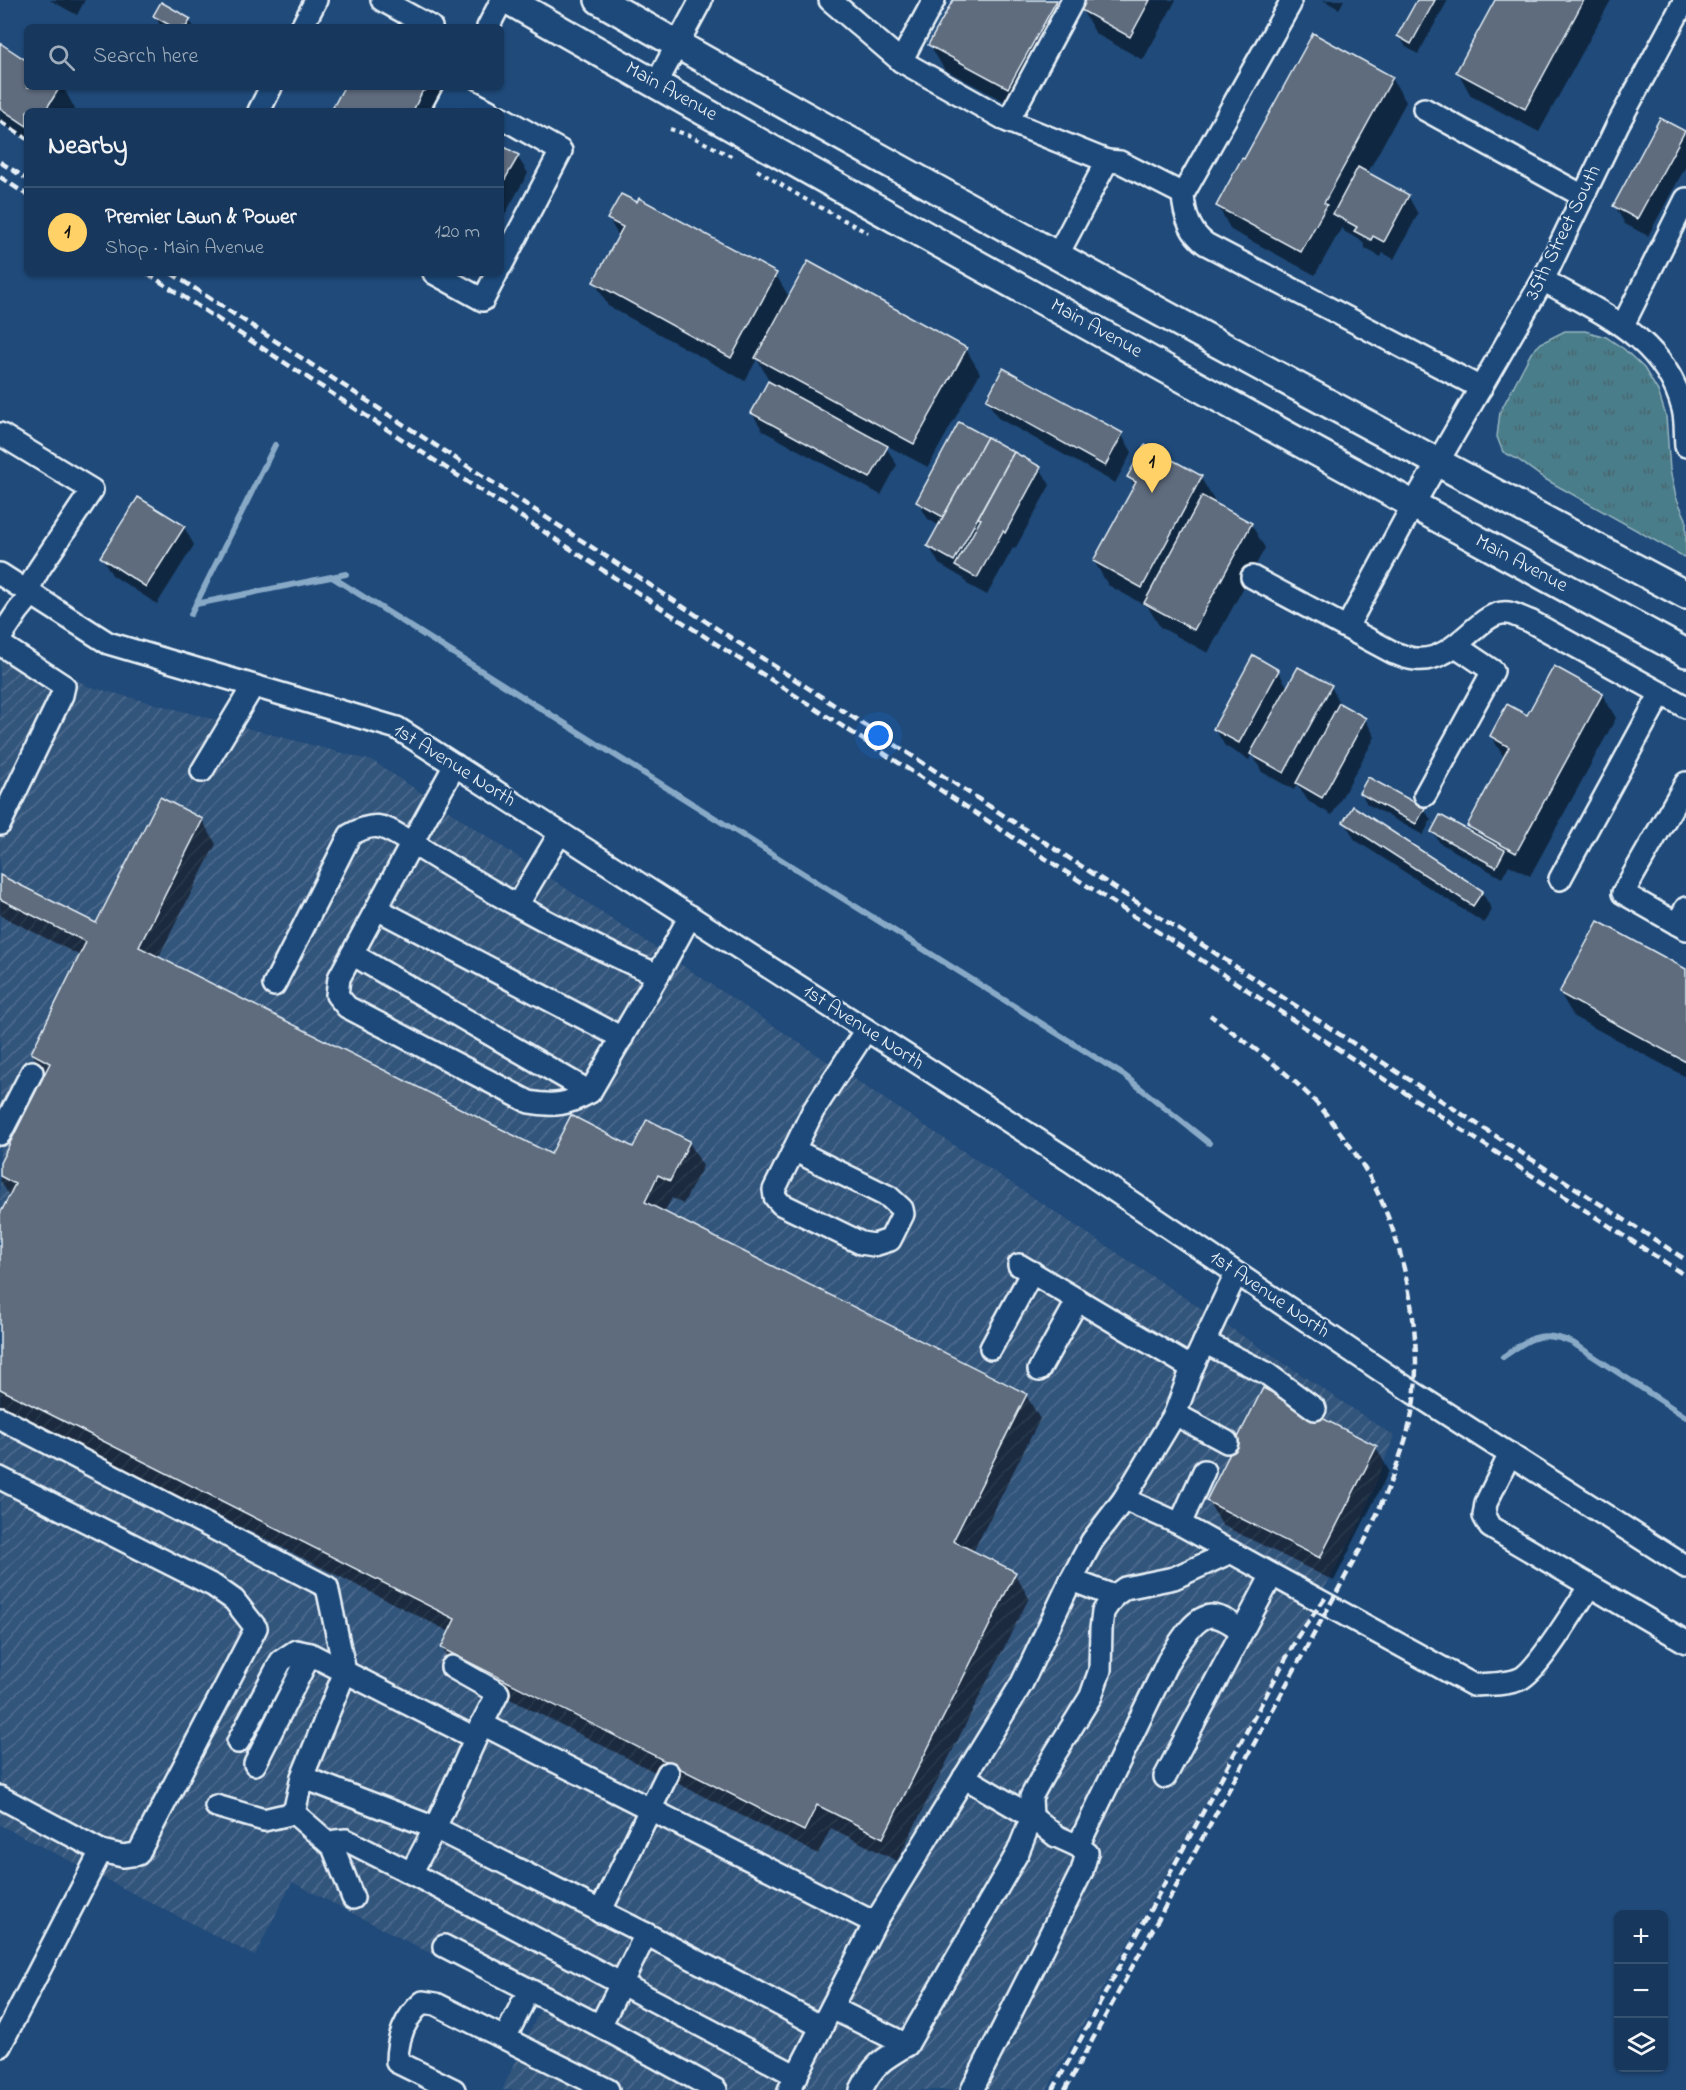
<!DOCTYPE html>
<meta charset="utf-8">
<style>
:root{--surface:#17385c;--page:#244365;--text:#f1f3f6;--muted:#9eacbb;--line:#365272;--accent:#ffd166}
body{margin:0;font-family:"Indie Flower",sans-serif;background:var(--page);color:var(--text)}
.controls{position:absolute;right:18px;bottom:18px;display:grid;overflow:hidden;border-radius:9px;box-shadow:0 2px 4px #0004}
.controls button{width:54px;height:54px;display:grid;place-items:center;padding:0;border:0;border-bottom:2px solid var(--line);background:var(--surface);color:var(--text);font:30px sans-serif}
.you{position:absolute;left:879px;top:736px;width:21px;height:21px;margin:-15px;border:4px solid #fff;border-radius:50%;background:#1a73e8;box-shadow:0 0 0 9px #1a73e833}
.badge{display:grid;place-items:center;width:39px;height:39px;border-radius:50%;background:var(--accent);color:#111;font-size:20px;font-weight:700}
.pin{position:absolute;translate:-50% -50px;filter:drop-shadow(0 2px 3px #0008)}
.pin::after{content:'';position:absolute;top:32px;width:21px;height:18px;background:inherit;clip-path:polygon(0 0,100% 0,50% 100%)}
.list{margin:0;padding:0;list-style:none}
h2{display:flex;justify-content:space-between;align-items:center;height:78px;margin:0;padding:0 24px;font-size:26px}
h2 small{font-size:20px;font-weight:400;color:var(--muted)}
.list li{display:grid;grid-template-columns:39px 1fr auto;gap:18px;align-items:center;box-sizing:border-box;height:90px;padding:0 24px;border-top:2px solid var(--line)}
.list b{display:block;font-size:22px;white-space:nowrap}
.list p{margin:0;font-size:20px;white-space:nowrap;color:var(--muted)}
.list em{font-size:20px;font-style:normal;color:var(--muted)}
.icon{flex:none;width:33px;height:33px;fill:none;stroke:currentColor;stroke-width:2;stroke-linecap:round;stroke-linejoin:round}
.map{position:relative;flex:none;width:1686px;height:2090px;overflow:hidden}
.search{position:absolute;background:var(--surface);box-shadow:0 2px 4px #0004;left:24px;top:24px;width:480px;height:66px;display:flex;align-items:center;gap:15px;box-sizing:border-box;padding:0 21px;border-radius:9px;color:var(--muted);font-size:22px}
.panel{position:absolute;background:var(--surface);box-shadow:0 2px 4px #0004;left:24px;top:108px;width:480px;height:168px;border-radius:9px}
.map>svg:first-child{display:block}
.industrial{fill:url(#industrial-furrows)}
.grass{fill:url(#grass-tufts);stroke:#99b7c1;stroke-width:1.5}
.shadow{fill:#0007}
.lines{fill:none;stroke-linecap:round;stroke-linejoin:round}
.stream{stroke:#89aac7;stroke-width:6}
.building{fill:#5e6c7e;stroke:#e8f1f8;stroke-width:1.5}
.minor-casing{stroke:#e8f1f8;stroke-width:26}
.major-casing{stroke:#e8f1f8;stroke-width:32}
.path{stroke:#e8f1f8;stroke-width:4;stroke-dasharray:4.5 4.5;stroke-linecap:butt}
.minor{stroke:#1f4a7a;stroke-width:21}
.major{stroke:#1f4a7a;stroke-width:27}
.rail{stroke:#e8f1f8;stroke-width:4.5;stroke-dasharray:9 4.5;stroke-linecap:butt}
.labels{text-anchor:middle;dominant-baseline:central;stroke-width:4.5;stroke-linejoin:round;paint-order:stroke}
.street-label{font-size:20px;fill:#e8f1f8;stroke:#1f4a7a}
</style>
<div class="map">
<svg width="1686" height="2090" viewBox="0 0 1686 2090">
<defs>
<pattern id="industrial-furrows" width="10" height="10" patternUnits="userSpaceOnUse" patternTransform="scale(1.5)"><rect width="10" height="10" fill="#32547b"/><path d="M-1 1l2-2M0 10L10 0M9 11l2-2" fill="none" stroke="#506d8e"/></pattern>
<pattern id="grass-tufts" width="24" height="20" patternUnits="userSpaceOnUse" patternTransform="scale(1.5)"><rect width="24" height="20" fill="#4a7d8a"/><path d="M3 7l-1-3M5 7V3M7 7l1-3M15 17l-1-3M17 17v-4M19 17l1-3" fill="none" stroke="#48656d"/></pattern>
</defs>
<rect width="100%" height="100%" fill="#1f4a7a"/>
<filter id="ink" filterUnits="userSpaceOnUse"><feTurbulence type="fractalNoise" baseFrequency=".0167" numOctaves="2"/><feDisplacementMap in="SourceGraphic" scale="12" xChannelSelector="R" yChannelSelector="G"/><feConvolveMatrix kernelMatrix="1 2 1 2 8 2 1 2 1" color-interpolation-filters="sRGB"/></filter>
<g filter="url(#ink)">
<path class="industrial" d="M0,629L87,686L373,761L1394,1436L1361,1522L1047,2090H502L540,2010L292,1882L255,1956L0,1825Z"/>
<path class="grass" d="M1565,331H1585L1606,337L1624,349L1644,368L1658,391L1666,416L1670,470L1676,497L1686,519V558L1545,479L1517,459L1503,452L1497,437L1500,412L1531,353L1541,343Z"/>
<g class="shadow">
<path d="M50,0H85L77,15Z"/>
<path d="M955,0H1083L1022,111L944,69L930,45Z"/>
<path d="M1088,0H1176L1143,60L1096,34L1082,10Z"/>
<path d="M1323,0H1344L1339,9Z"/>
<path d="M1419,0H1448L1418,54L1406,47L1399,36Z"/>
<path d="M1496,0H1611L1539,132L1471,96L1458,72Z"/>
<path d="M155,16L189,20L194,27H161Z"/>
<path d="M0,45L27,62V87H63L75,109L74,111H27V139L0,122Z"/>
<path d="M1392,78L1406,102L1367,174L1408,196L1418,214L1394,259L1383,253L1381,257L1366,249L1362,241L1345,232L1342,227L1315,275L1231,230L1218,206Z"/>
<path d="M344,87H453L441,111H332Z"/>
<path d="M1684,132L1686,136V166L1648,236L1625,224L1615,206Z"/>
<path d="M501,147L517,156L528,173L503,218L501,217Z"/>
<path d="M609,219L776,275L789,297L966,349L980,373L928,467L884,444L897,465L881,495L763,431L752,413L772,385L757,359L745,381L608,306L595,282L619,237Z"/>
<path d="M987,400L1121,434L1132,452L1115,483L998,418Z"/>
<path d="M960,424L1040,468L1050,485L1015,549L1013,548L987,595L967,584L963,578L939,564L929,546L940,526L928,519L918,502Z"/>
<path d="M1145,447L1201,478L1215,502L1214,504L1251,524L1265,548L1208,653L1160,627L1148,607L1108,585L1094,561L1135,487L1129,477Z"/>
<path d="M184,527L194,545L157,604L112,575L102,557Z"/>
<path d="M1278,671L1288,688L1331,686L1340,705L1365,719L1375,737L1332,815L1308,801L1297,784L1294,790L1262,772L1252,754L1249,760L1225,746L1215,729Z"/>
<path d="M1602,694L1616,718L1530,876L1509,865L1502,878L1440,843L1433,832L1473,835L1468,826L1505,759L1491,736L1528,717Z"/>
<path d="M1361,793L1424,809L1431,820L1423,835L1367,804Z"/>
<path d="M202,820L216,844L158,958L552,1156L689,1142L703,1166L683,1204L672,1198L664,1213L1026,1395L1040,1419L973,1552L1015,1574L1029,1598L897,1861L831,1828L818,1854L456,1672L442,1648L450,1632L0,1406V1218L10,1197L0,1180V1167L45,1076L32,1053L81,956L0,915V877L96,925Z"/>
<path d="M1345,822L1482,892L1492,910L1484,923L1355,840Z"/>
<path d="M1686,971V1077L1574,1017L1560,993Z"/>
<path d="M1376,1447L1389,1471L1334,1581L1222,1525L1208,1501Z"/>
</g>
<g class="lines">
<g class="stream">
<path d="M332,577L1125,1076L1209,1143"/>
<path d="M196,604L346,574"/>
<path d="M191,614L275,445"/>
<path d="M1503,1357C1530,1338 1541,1329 1573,1343L1686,1417"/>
</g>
</g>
<g class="building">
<path d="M953,0H1057L1008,88L928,45Z"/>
<path d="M1086,0H1150L1130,37L1081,10Z"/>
<path d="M1417,0H1435L1411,44L1397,36Z"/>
<path d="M1495,0H1584L1525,109L1456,72Z"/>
<path d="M161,2L191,19L186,27H173L153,16Z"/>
<path d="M1313,33L1393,77L1324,203L1327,205L1301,252L1216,206L1242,158L1244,159Z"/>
<path d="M0,43L27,61V87H60L45,111H27V126L0,108Z"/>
<path d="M344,87H428L425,91L423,90L413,111H331Z"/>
<path d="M1660,118L1685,131L1637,219L1613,206Z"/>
<path d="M501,145L519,155L501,186Z"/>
<path d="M1358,167L1409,195L1384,242L1373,236L1371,240L1354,231L1357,227L1333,214Z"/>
<path d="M621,194L637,202L639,198L777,273L731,358L593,282L623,227L607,219Z"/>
<path d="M808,261L967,348L914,444L755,358Z"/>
<path d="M1003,368L1123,433L1105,466L986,400Z"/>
<path d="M768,381L888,446L870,478L751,413Z"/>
<path d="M959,422L987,437L943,517L916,502Z"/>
<path d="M987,437L1014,452L954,561L927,546Z"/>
<path d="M1145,445L1202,476L1142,588L1093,561L1136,482L1127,477Z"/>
<path d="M1014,452L1041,467L1005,533L1003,531L977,578L955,566L981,519L978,518Z"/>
<path d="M1202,496L1252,523L1194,630L1144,603Z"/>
<path d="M138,497L185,526L146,587L100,557Z"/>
<path d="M1253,655L1279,670L1239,743L1213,729Z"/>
<path d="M1554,666L1603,693L1516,853L1467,826L1509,747L1490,736L1507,704L1527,715Z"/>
<path d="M1298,667L1332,685L1284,773L1250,754Z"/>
<path d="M1339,703L1366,718L1322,798L1296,783Z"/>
<path d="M1368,777L1425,808L1416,824L1359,793Z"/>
<path d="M160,797L203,819L139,947L551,1154L571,1115L633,1147L647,1119L690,1141L670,1181L658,1175L645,1202L1027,1394L953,1541L1016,1572L883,1838L817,1805L804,1831L441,1648L455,1619L0,1389V1214L15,1184L0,1176V1163L50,1063L31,1053L86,942L0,899V875L96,923Z"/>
<path d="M1353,806L1483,891L1473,906L1343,822Z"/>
<path d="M1440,815L1505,850L1496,867L1431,832Z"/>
<path d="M1598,921L1686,969V1062L1559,993Z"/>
<path d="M1263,1388L1377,1446L1320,1558L1206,1501Z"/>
</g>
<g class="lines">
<defs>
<g id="minor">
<path d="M382,0L431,27"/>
<path d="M830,0L901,61L1008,121L1107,161L1057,256"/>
<path d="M1290,4L1183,194C1184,214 1190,233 1206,244L1481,388"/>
<path d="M302,27L316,0"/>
<path d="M488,27L502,0"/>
<path d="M901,61L934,0"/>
<path d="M656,84L701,0"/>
<path d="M454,92L489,111"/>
<path d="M1424,109L1583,196"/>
<path d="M259,111L271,87"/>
<path d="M444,111L457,87"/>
<path d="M501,117L561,151L501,266"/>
<path d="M1008,121L1073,0"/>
<path d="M1107,161L1120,162L1183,194"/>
<path d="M434,273L483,300L497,273"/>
<path d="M1543,280C1601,313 1665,338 1683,409C1686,420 1685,434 1686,446"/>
<path d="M1623,325L1686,199"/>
<path d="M0,434L92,490L39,569L27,591"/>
<path d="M0,574L108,643L397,728L1069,1160L1414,1393L1686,1567"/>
<path d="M1252,577L1394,653C1401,655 1409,659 1416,659C1457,663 1479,609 1508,613C1515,614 1523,619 1530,621L1686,707"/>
<path d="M1347,627L1413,505L1543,280L1618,124L1685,0"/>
<path d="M0,638L18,611L32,594"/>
<path d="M0,644L64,686L62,695L0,824"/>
<path d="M455,765L412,843C490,892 574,939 658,975L690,916"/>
<path d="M202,771L253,686"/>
<path d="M1686,783L1623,893L1686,929"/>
<path d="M1425,795L1493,671L1456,646"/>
<path d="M1560,879L1661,693"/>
<path d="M518,904L560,833"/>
<path d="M377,909L622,1038"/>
<path d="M1677,924L1686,908"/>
<path d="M352,954L590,1092"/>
<path d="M274,985L350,835C379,818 386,829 412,843L339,978L337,995L347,1007L529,1102C555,1107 568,1104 590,1092L658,975"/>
<path d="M0,1134L32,1072"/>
<path d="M794,1150L889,1197L902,1209L903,1214L890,1240L874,1245L861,1243L781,1204L775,1197L774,1190L813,1111L866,1030"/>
<path d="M1019,1265L1192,1368"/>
<path d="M1204,1342L1266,1373L1315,1409"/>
<path d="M991,1348L1032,1272"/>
<path d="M1039,1370L1078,1300"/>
<path d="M1175,1414L1227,1442"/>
<path d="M0,1418L327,1587L345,1672L302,1777L435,1828L411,1873L797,2076"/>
<path d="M1510,1454L1486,1503L1484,1516L1490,1527L1686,1642"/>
<path d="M0,1478L214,1586L234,1600L256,1628L138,1854L123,1856L101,1851L0,1797"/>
<path d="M1124,1499L1175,1414L1192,1368L1236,1274"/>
<path d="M1180,1524L1204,1471"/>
<path d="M1071,1580L1114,1596"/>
<path d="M452,1667L498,1693L482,1724"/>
<path d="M238,1742L281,1661L296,1651L310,1654L475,1738"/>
<path d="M255,1764L310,1654"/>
<path d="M964,1777L1032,1817L1056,1836L1078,1846L1087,1853L1082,1871L972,2090"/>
<path d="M1165,1777L1272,1575"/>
<path d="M216,1806L264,1820L294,1813L333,1847L353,1898"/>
<path d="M294,1813L302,1777"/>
<path d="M1078,1846L1168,1661C1177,1647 1193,1617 1211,1616C1222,1616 1234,1625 1242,1631"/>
<path d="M333,1847L336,1841L346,1840L411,1873"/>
<path d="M600,1912L668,1773"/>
<path d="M444,1946L600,2026L716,2090"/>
<path d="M832,2008L907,2045"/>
<path d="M600,2026L646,1934"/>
<path d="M822,2027L646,1934L435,1828L482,1724L875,1923"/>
<path d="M505,2038L522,2004"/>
<path d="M0,2046L101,1851"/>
<path d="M454,2090L397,2062C397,2039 405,2017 423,2002L436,2004L608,2090"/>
<path d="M789,2090L875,1923L1022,1683L1071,1580L1092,1541L1124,1499L1180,1524L1473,1685C1488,1684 1506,1685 1520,1679C1539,1670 1576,1606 1590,1586"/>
<path d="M861,2090C873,2065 883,2059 907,2045L1018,1852L1032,1817L1031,1797L1053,1757L1091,1696L1100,1670L1101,1629L1103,1612L1114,1596L1125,1588L1174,1578L1231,1552"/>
</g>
<g id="major">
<path d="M508,0C898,223 1291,439 1686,653"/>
<path d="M599,0C958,204 1321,401 1686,595"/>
</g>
</defs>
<use href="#minor" class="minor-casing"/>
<use href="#major" class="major-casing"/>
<g class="path">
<path d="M670,129L691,136L735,158"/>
<path d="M757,170L803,198L868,233"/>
</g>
<use href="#minor" class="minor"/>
<use href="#major" class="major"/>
<g class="rail">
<path d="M0,121L27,139"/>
<path d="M0,162L27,179"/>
<path d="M0,177L27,195"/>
<path d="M147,273L1686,1276"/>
<path d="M171,273L1686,1260"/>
<path d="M1053,2090L1298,1636L1326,1597"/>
<path d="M1065,2090L1368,1535C1382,1502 1397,1469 1407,1434C1427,1366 1411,1271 1384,1207C1370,1172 1345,1137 1321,1108C1289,1072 1248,1044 1210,1015"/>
</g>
</g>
</g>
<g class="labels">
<g class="street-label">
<text transform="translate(671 92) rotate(29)">Main Avenue</text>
<text transform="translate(1564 233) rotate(-64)">35th Street South</text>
<text transform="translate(1096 329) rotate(29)">Main Avenue</text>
<text transform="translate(1521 564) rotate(28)">Main Avenue</text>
<text transform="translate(454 766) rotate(32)">1st Avenue North</text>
<text transform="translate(863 1028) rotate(33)">1st Avenue North</text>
<text transform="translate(1269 1295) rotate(34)">1st Avenue North</text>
</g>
</g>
</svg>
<div class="controls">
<button>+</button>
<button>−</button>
<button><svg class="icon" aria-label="layers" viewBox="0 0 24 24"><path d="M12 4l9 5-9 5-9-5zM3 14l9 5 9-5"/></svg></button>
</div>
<div class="you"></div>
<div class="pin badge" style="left:1152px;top:493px">1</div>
<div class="search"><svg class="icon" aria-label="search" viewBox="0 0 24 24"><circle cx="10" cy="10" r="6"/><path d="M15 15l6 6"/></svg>Search here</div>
<section class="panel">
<h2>Nearby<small></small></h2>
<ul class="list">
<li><span class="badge">1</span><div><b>Premier Lawn &amp; Power</b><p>Shop · Main Avenue</p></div><em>120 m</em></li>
</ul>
</section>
</div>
